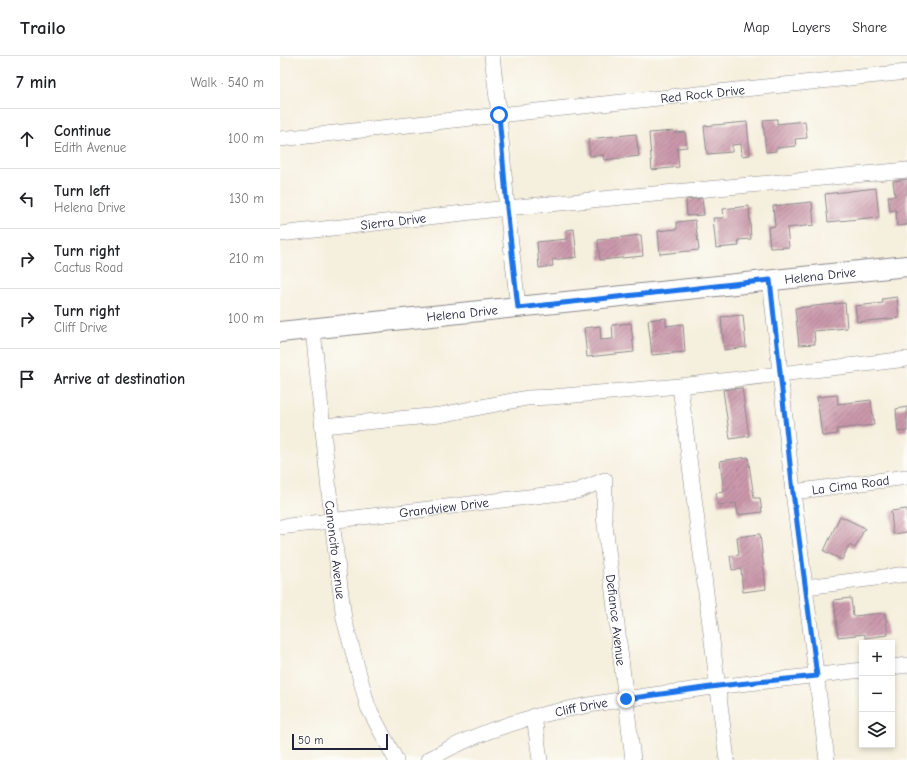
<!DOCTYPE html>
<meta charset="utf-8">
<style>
:root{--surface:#fff;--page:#f2f2f2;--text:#202124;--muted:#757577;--line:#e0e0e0}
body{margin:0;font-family:"Comic Neue",sans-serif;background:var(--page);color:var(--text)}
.controls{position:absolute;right:12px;bottom:12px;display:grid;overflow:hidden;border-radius:0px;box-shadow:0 2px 6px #0003}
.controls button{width:36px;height:36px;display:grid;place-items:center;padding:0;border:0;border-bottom:1px solid var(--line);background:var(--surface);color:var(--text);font:20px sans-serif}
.scale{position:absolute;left:12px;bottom:10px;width:96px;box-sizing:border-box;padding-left:4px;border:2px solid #22223b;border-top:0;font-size:11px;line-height:14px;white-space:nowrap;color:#22223b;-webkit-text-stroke:3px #fdfcf7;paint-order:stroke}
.stop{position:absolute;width:12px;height:12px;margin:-9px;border:3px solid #1a73e8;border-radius:50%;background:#fff}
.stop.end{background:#1a73e8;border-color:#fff;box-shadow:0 1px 4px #0008}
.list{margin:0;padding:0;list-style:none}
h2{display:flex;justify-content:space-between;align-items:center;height:52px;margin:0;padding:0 16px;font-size:17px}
h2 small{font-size:13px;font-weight:400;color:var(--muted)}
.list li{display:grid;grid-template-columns:26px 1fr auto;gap:12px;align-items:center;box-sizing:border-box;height:60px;padding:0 16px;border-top:1px solid var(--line)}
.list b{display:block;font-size:15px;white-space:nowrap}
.list p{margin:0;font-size:13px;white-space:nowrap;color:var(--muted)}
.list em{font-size:13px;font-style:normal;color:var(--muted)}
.icon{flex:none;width:22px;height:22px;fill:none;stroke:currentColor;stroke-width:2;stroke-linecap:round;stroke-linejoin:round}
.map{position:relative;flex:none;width:627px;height:704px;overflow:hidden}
header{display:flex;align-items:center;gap:24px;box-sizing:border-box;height:56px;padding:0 20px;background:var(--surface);border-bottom:1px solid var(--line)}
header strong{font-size:19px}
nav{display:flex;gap:22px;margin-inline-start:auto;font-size:14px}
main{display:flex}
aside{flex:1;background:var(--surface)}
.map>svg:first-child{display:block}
.building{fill:url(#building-hatch)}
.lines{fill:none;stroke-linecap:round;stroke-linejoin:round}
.minor-casing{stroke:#8c888c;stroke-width:16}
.major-casing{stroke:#8c888c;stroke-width:22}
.minor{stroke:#fff;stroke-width:15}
.major{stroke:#fff;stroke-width:20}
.route{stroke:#1a73e8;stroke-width:5}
.labels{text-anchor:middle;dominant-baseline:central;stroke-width:4;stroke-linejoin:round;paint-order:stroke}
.street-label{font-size:13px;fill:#22223b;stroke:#fdfcf7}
</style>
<header>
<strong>Trailo</strong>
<nav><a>Map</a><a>Layers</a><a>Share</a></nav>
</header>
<main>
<aside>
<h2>7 min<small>Walk · 540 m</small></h2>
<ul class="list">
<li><svg class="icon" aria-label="ahead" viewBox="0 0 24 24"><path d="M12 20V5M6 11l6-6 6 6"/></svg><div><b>Continue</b><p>Edith Avenue</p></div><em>100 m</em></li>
<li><svg class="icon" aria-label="left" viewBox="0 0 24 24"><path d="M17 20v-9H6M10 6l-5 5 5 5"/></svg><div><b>Turn left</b><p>Helena Drive</p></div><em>130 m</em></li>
<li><svg class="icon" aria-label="right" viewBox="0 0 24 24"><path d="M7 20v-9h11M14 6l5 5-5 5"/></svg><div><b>Turn right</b><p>Cactus Road</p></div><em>210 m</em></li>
<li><svg class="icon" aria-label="right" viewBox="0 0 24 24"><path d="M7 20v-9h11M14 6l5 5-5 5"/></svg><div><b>Turn right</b><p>Cliff Drive</p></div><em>100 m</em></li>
<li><svg class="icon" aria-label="arrive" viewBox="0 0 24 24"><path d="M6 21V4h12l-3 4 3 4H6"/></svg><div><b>Arrive at destination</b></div></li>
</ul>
</aside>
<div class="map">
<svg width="627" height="704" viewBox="0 0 627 704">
<defs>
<pattern id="building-hatch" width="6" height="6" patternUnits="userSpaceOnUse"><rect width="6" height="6" fill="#ca99aa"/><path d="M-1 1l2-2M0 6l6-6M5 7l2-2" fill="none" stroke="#a47c8c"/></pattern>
</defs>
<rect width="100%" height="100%" fill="#fdfcf7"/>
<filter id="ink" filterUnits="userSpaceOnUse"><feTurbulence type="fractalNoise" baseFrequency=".025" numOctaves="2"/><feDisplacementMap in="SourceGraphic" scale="8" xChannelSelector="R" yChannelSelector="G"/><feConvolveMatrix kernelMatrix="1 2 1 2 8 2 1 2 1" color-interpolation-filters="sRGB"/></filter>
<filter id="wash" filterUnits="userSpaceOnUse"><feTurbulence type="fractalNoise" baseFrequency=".012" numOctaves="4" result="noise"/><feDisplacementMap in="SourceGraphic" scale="16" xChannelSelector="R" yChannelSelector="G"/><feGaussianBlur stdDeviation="0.9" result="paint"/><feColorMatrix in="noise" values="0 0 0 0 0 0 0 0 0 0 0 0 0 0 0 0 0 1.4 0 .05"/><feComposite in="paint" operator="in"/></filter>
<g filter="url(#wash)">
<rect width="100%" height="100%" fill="#f5efdd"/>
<g id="blocks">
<g class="building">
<path d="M497,63V68L525,65L527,82L515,83L516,90L496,92V95L486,96L483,64Z"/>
<path d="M467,66L470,99L462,100L461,88L452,89V96L427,98L424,70Z"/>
<path d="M394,75V77L405,76L407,91L397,92L399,111L372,114L369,77Z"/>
<path d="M356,78L359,100L324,104L323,99L310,100L308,83Z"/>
<path d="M627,123V169L617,170L616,154L610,155L608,140H615L613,125Z"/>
<path d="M596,132L599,161L548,166L545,138Z"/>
<path d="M422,142L424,159L407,160L406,144Z"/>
<path d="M532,146L534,169L507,172L509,191L490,192L488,171L495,170L493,150Z"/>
<path d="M469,150L471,183L458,184L459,190L436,192L433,162H444L443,153Z"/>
<path d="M415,164L419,194L380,198L378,175L397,173V166Z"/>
<path d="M294,173L297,201L272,204L273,210L259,212L257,186L287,183L286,174Z"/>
<path d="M361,179L363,200L320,204L318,184Z"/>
<path d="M617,241L619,262L577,266L575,250L603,247L602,243Z"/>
<path d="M565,247L567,272L534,275L535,288L519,289L515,252Z"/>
<path d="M463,259L466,291L444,294L441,261Z"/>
<path d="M386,262V270L403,268L405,296L372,299L368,264Z"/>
<path d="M351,267L354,296L307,301L304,272L320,270L321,284L333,283L332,269Z"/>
<path d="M462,332L469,380L450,383L443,334Z"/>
<path d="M557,339L558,348L591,344L594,369L557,373V378L542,380L537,341Z"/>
<path d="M627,351V375L618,376L616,353Z"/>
<path d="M468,401L474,442H480L482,456L458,459L456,447L438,449L436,437L444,436L440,405Z"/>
<path d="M627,453V476L613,478L611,455Z"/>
<path d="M560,460L585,472L575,492L569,489L562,504L544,495Z"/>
<path d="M480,478L486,533L463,536L461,513L452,514L450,500L459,499L457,481Z"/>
<path d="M571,542L573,560L605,557L608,579L585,582V578L558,581L554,544Z"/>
</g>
</g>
</g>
<g filter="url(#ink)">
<use href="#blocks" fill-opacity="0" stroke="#8c888c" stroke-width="1"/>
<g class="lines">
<defs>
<g id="minor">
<path d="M212,0L219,59L227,152L238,251"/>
<path id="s1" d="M0,83L219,59L627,16"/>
<path id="s2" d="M0,178L227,152L627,114"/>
<path d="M490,224L513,436L547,704"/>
<path id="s3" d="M33,273L52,465L64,563L88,651L116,704"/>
<path d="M400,330L447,704"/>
<path d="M43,370L160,359L247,342L272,341L400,330L500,318L627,303"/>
<path id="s4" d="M513,436L627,421"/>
<path id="s5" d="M0,471L297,435L325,424L324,460L353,704"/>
<path d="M526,531L627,518"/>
<path d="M612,611L627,609"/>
<path d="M254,660L260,704"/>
<path id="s6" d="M148,704C219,662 299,649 380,638C447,629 515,622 582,614"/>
</g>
<g id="major">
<path id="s7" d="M0,276L627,210"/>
</g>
</defs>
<use href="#minor" class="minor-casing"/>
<use href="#major" class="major-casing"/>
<use href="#minor" class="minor"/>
<use href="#major" class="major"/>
</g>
</g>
<g class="lines" filter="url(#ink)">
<path class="route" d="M219,59L227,152L238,252L490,224L513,436L537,620L438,630L346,643"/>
</g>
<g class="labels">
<g class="street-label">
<text stroke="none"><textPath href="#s1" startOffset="425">Red Rock Drive</textPath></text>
<text stroke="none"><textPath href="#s2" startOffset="114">Sierra Drive</textPath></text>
<text stroke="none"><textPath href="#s7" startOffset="543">Helena Drive</textPath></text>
<text stroke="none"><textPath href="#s7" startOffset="183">Helena Drive</textPath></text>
<text stroke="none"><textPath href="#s4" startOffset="58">La Cima Road</textPath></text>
<text stroke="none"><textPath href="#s5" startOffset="165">Grandview Drive</textPath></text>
<text stroke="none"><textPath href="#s3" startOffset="222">Canoncito Avenue</textPath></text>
<text stroke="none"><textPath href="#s5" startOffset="470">Defiance Avenue</textPath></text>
<text stroke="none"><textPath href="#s6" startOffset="163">Cliff Drive</textPath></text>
</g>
</g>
</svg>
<div class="controls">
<button>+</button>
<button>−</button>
<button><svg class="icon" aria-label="layers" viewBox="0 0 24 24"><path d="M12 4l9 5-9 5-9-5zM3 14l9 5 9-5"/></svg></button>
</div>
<div class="scale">50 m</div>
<div class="stop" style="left:219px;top:59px"></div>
<div class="stop end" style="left:346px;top:643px"></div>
</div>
</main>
